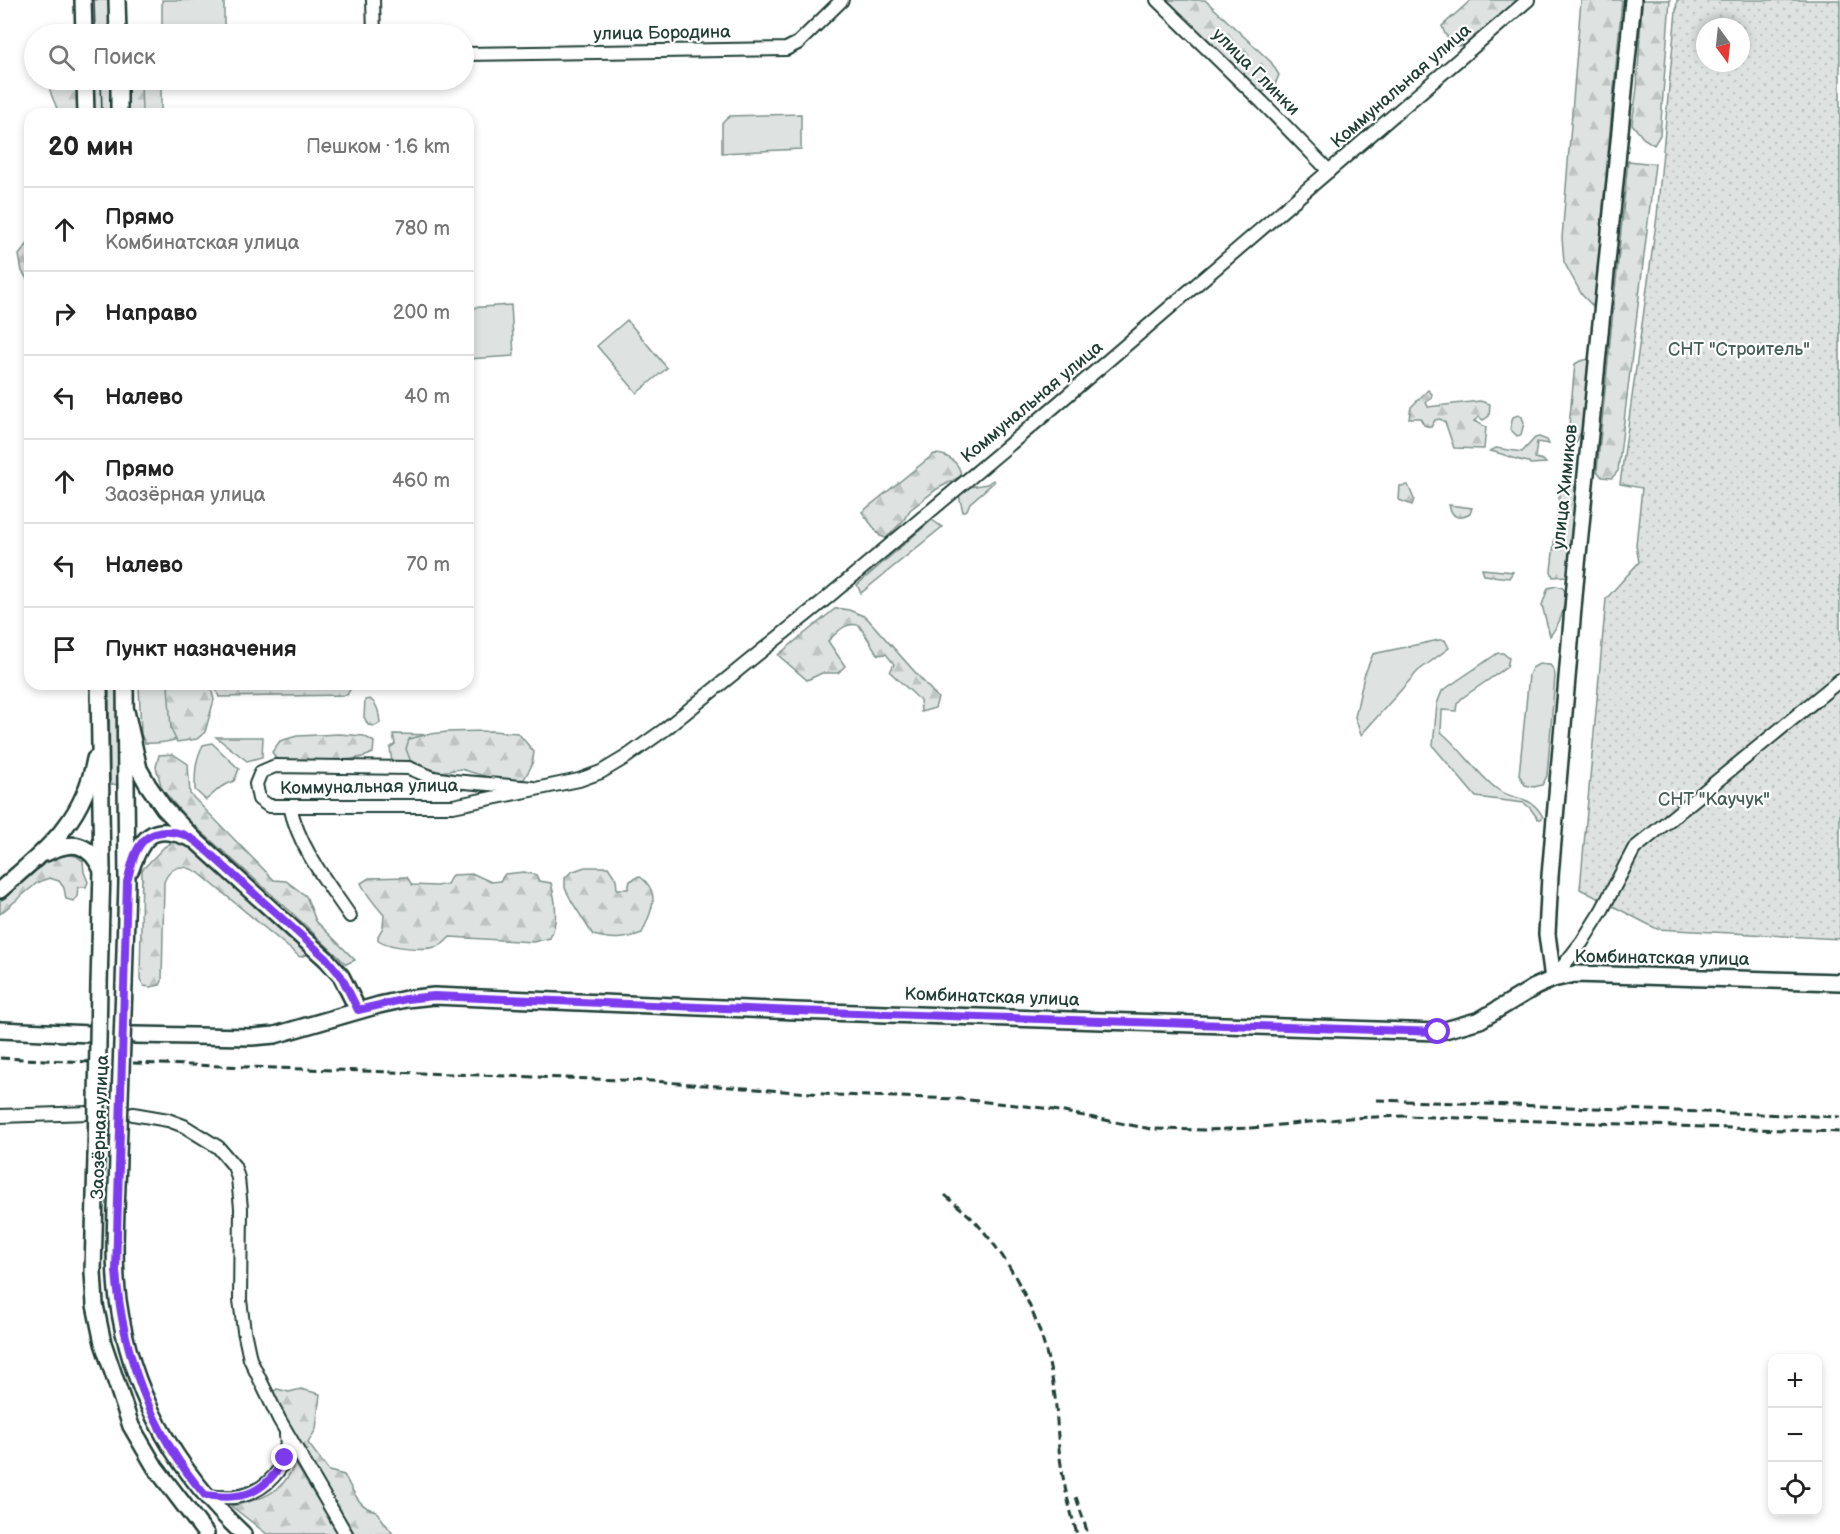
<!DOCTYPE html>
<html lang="ru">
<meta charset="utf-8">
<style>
:root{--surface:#fff;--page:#f2f2f2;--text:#222;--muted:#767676;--line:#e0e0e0}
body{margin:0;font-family:"Balsamiq Sans",sans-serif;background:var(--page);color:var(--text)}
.controls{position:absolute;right:18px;bottom:18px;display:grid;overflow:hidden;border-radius:12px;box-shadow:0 3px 9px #0003}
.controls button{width:54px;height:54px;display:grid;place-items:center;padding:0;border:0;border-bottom:2px solid var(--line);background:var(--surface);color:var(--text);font:30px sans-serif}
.compass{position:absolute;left:1696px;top:18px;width:54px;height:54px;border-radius:50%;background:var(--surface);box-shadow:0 3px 9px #0003;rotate:165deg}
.stop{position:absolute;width:18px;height:18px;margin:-14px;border:4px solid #7c3aed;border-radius:50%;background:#fff}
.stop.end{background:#7c3aed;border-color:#fff;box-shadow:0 2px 6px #0008}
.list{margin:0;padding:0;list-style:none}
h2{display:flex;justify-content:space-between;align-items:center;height:78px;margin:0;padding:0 24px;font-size:26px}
h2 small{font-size:20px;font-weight:400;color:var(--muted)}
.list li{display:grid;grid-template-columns:39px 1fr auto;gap:18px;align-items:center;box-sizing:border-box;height:84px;padding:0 24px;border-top:2px solid var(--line)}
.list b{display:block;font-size:22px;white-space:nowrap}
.list p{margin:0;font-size:20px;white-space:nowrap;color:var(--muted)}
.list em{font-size:20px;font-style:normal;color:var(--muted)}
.icon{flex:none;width:33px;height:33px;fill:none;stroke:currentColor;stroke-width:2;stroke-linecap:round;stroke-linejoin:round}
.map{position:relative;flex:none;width:1840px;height:1534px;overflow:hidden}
.search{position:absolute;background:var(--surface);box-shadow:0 3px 9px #0003;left:24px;top:24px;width:450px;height:66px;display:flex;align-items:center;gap:15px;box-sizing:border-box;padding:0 21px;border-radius:33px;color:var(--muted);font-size:22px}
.panel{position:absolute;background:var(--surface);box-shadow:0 3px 9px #0003;left:24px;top:108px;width:450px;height:582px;border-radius:18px}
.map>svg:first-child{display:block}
.green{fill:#dee3e2;stroke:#7e908b;stroke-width:1.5}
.forest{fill:url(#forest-firs);stroke:#7e908b;stroke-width:1.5}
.garden{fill:url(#garden-dots);stroke:#7e908b;stroke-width:1.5;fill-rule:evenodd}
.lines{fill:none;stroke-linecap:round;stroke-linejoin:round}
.minor-tunnel{stroke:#d2d8d6;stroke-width:12;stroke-dasharray:12 6;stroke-linecap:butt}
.major-tunnel{stroke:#d2d8d6;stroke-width:15;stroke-dasharray:15 8;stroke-linecap:butt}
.minor-casing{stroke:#1f3d34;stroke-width:16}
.major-casing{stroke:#1f3d34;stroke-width:20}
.minor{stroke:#fff;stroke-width:12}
.major{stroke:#fff;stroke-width:15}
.tram{stroke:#1f3d34;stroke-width:1.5}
.rail{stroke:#1f3d34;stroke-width:3;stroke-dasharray:9 4.5;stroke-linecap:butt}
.major-bridge-casing{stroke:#1f3d34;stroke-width:20;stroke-linecap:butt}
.major-bridge{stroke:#fff;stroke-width:15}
.route{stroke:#7c3aed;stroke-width:8}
.labels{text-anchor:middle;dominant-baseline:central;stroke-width:4.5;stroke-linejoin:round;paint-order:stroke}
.street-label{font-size:18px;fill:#1f3d34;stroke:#fff}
.park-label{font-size:18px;fill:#455e57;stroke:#fff}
</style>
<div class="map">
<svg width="1840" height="1534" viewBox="0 0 1840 1534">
<defs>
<pattern id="forest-firs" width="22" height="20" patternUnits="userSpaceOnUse" patternTransform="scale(1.5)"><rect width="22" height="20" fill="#dee3e2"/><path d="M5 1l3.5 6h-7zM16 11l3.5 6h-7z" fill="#bec4c2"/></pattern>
<pattern id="garden-dots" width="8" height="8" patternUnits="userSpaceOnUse" patternTransform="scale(1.5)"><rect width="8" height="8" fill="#dee3e2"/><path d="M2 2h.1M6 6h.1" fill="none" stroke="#bec4c2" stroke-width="1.8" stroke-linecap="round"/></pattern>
</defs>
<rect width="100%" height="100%" fill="#fff"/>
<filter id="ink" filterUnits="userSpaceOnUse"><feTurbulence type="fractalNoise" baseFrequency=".0167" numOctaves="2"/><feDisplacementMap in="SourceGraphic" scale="12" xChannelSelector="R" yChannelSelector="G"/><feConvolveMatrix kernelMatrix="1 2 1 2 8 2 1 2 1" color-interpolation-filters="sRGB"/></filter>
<g filter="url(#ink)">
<g class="green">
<rect x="90" y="0" width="20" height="34"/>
<rect x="162" y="0" width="62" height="34"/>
<rect x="92" y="80" width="18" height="34"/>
<path d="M128,80H161V114H129Z"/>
<path d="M801,114V149L722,153V123L730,116Z"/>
<path d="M511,305L514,356L468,359V308Z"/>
<path d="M627,320L667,368L637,393L597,346Z"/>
<path d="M1518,415L1522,417L1524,423L1521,435L1517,436L1510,429L1513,417Z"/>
<path d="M1539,437L1547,440L1549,444L1537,442L1535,458L1543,460L1546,463L1530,464L1529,462C1515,460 1505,454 1490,451L1496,448L1522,452L1535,438Z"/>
<path d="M993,480L994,482L970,503L967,510L963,512L959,495L970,487L987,484Z"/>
<path d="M932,520L942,527L861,593L857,585Z"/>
<path d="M1557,586L1563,588L1565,592C1565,609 1561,622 1550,636L1542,605L1548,588Z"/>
<path d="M1439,640H1445L1449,648L1418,671L1361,735L1355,717L1364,676L1373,654Z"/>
<path d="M1498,653H1503L1509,658L1507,667L1462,698L1457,704L1456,711L1442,710L1441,732C1462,749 1476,773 1497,789C1514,802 1530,793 1543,817L1541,819H1538L1530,808L1524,803L1476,797L1433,746L1437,704L1442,691Z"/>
<path d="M1539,664L1550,665L1554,670L1555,676L1547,776L1542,785L1534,787L1525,785L1519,775L1529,675L1532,668Z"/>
<path d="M109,684H119L120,785L110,784Z"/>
<path d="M139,684H184L186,736C172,742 160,744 145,743L141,734Z"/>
<path d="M393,734L439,735L430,766L392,762L390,748L395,744Z"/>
<path d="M216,737H263L262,757L247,761Z"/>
<path d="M212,743L239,769L234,781L221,787L206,800L195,790C195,773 195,760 203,745Z"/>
</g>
<g class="forest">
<path d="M1167,0H1205L1271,62L1279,75L1274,87L1260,93L1221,57Z"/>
<path d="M1471,0H1518L1465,45L1457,46L1445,34L1442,26Z"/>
<path d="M1581,0H1622L1594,307L1582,295L1564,262L1562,238Z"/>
<path d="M1642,0H1670L1660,135L1654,145L1643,138L1632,124L1637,88Z"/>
<path d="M49,80H77L78,114H58C57,102 48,96 49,80Z"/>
<path d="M127,80L141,81L142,114H128Z"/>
<path d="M1628,161L1655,164L1618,471L1612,478L1602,477L1597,471Z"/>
<path d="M30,241V284L22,271L19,255Z"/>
<path d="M1590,359L1583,427L1576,443L1571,444L1568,437L1575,364L1580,361Z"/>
<path d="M1428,390L1432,394L1431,399L1426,402L1428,407L1480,401L1490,404L1489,416L1483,420L1479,417L1474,421L1486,427L1484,449L1454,448L1445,422L1440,419L1435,420L1431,427L1424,425L1420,418H1409L1411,407Z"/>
<path d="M934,454C948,454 960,463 961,476L937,489L910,510L903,521L886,538L880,536L862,512Z"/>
<path d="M1565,482L1572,484L1576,489L1570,570L1567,576L1553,577L1551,571L1560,488Z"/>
<path d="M1408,485L1414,499L1412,505L1399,500L1400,486Z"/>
<path d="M1449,505L1472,508L1470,514C1459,520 1452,518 1449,505Z"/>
<path d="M1482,569L1513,572L1509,578L1484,575Z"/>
<path d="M836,608L849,610L866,617L938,698L935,708L921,712L920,700L890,672L894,664L886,654L878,655L859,625C844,622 838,632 828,641L845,666L838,673H822L807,680L778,655Z"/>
<path d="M168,684H210L214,700L205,732L197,739L177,742L171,729Z"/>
<path d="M214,684H353L347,695L219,697Z"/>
<path d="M370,699C378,705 379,713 380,723L375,726L368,725L364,717L365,700Z"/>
<path d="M492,731L518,733L534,752L532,765L524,779L504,782L461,769L440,772L411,762L406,749L409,739C436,730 464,732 492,731Z"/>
<path d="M339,734L364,736L374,742L373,753C353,764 302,761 277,760L272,752L280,741L297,736Z"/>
<path d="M173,754L188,764L190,794L274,880L286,881L306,896L316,921L355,960L346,964L289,910L187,819L162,789L156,767L159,755Z"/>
<path d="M174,841L192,846L306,949V955L300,957L199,873C184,864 171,864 164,882L162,981L160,985L150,987L144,986L140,979L142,870L164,847Z"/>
<path d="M64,854L76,856L83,861L84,872L88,882L86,887H78L77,897L73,901L66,899L64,888L59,881L49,878L37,883L0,914V901L50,859Z"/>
<path d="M585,867H608L616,879L617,889H628L630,881L639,876C662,892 652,911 642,933C624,940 612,940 593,935L572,902L565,888V878L571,872Z"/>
<path d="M524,872L536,875L539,881L551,883C556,901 559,921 550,938L533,942L450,937C447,940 444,944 439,946C425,951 390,948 378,940V936L383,927L384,915C377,907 365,892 361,883L369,878L407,877L412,885L436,886L447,884L452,875L474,874L491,882L500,881L505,874Z"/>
<path d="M277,1389L289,1392L301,1389L320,1394L316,1429L308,1443L329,1471L344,1475C353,1490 358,1508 376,1511L393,1534H355L299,1446L271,1393Z"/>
<path d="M295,1463L339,1534H267L231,1506C260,1500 283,1494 295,1463Z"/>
</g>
<path class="garden" d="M1677,0H1840V939L1657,929L1580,889L1606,599L1639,562L1636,545L1642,488L1620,484L1657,216ZM1705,27H1741V63H1705Z"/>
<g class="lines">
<path class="minor-tunnel" d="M89,1113L129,1114"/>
<path class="major-tunnel" d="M90,1034L134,1035"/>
<defs>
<g id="minor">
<path d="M373,0L374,34"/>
<path d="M1157,0L1263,103L1329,171"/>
<path d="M464,54L786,49L798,43L842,0"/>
<path d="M533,788L453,781L433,778L409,768L275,766L261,772L256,784L259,799L269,806H453L579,780L601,772L626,757L664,730L822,602L1034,424L1528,0"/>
<path d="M290,806C299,848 327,882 350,916"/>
<path d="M1553,979L1582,942L1602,910L1634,849L1840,680"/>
<path d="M133,1114L168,1120L184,1126L218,1147L234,1166L238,1178L241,1208L240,1300L244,1331L250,1359L279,1419L346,1534"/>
<path d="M0,1116L89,1113"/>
<path d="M205,1495C215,1497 224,1498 234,1497C265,1493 291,1467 286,1435"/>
</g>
<g id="major">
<path d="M83,0L84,34"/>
<path d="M117,0L118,34"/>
<path d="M85,80L86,114"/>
<path d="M119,80V114"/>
<path d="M126,711L139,769L148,785L164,808L195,840L326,959L341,976L358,1010"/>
<path d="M46,853C73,840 88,842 102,870"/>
<path d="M131,869C143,833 155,823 192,839"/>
<path d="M0,890C46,849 83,823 95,759"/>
<path d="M1553,979L1547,934L1550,876L1575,585L1633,0"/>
<path d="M99,985L102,870L99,684"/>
<path d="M124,985L127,882L125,684"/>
<path d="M0,1030L90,1034"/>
<path d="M134,1035L252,1037L275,1035L379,1005L406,999L434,996L795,1011L1438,1032L1480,1020L1535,987L1553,979L1575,974L1840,982"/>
<path d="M96,1157L93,1272L95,1305L103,1343L131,1426L155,1467L206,1534"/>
<path d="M118,1157C117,1204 112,1253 118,1300C131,1394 175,1470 243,1534"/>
</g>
</defs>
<use href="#minor" class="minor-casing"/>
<use href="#major" class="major-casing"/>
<use href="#minor" class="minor"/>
<use href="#major" class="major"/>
<g class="tram">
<path d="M94,0L95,34"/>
<path d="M101,80L102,114"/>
</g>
<g class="rail">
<path d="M0,1058L90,1062"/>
<path d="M133,1063L651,1081L837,1095L960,1099L1043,1108L1151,1129L1204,1130L1251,1128L1349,1118L1404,1116L1840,1132"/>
<path d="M1377,1100L1840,1117"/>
<path d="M945,1195C956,1205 969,1214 979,1226C1019,1271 1045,1330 1054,1390C1057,1409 1057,1429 1059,1449C1062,1478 1069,1507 1077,1534"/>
<path d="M1076,1497L1088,1534"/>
</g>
<defs>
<g id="major-bridge">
<path d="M96,1157L99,985"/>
<path d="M118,1157L124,985"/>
</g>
</defs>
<use href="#major-bridge" class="major-bridge-casing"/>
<use href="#major-bridge" class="major-bridge"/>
</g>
</g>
<g class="lines" filter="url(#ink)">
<path class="route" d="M285,1458C265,1493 244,1501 205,1495C151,1433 122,1353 116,1271L127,882C130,871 132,860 137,850C149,826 179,828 198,843L326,958L341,976L358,1010L406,999L434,996L795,1011L1438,1032"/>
</g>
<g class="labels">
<g class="street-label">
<text transform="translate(662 33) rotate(-1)">улица Бородина</text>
<text transform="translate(1256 72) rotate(45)">улица Глинки</text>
<text transform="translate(1401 86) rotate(-41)">Коммунальная улица</text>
<text transform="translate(1032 402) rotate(-40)">Коммунальная улица</text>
<text transform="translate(1565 487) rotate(-84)">улица Химиков</text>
<text transform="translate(369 787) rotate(-1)">Коммунальная улица</text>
<text transform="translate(1662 958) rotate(1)">Комбинатская улица</text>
<text transform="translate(992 997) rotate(2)">Комбинатская улица</text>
<text transform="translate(100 1127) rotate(-88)">Заозёрная улица</text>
</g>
<g class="park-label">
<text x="1739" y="349">СНТ "Строитель"</text>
<text x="1714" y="799">СНТ "Каучук"</text>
</g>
</g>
</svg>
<div class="controls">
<button>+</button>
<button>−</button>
<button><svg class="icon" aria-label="locate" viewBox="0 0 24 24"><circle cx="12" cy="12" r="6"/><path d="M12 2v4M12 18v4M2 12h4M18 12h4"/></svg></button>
</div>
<svg class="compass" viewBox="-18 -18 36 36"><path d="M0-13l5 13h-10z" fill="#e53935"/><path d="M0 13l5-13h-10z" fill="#767676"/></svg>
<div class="stop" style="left:1438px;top:1032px"></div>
<div class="stop end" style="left:285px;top:1458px"></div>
<div class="search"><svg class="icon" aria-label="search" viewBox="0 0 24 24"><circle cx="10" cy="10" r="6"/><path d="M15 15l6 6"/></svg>Поиск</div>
<section class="panel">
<h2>20 мин<small>Пешком · 1.6 km</small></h2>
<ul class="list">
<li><svg class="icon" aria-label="ahead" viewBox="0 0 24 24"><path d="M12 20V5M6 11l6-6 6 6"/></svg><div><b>Прямо</b><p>Комбинатская улица</p></div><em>780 m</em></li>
<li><svg class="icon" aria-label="right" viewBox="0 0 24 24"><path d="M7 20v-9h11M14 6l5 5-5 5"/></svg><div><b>Направо</b></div><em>200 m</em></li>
<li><svg class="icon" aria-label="left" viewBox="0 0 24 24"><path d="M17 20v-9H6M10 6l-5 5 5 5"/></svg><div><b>Налево</b></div><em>40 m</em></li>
<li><svg class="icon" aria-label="ahead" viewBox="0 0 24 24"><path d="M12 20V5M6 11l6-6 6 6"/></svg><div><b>Прямо</b><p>Заозёрная улица</p></div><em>460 m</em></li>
<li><svg class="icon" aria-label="left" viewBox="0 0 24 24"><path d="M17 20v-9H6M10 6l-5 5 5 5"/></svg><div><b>Налево</b></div><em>70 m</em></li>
<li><svg class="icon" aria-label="arrive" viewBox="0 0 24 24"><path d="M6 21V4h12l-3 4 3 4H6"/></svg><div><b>Пункт назначения</b></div></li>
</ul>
</section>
</div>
